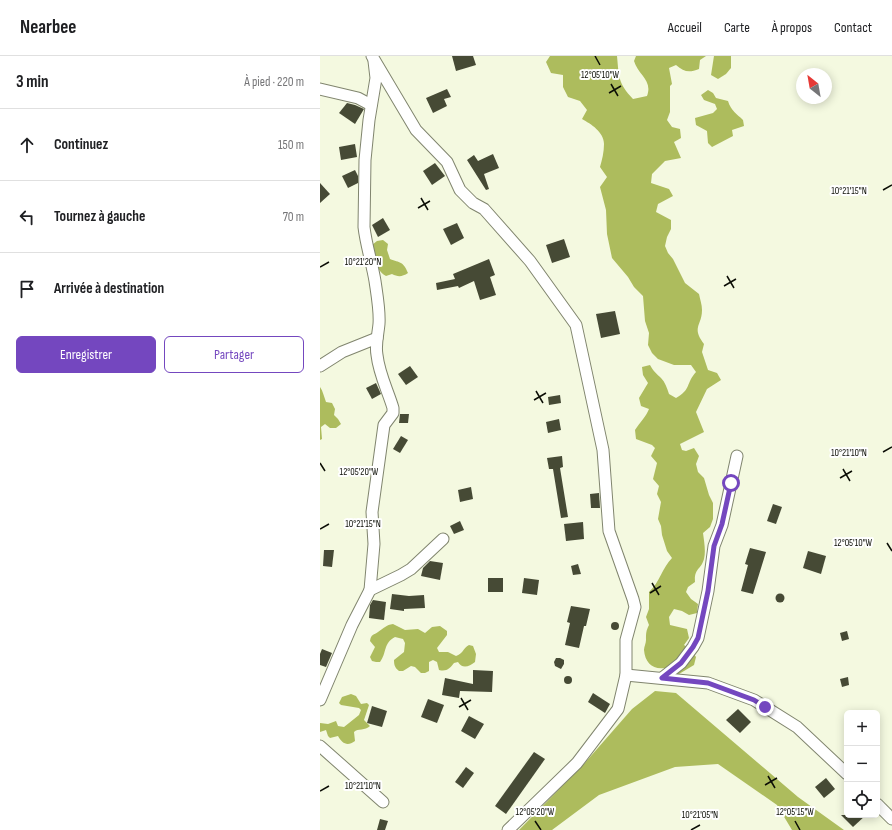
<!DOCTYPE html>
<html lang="fr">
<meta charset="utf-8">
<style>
:root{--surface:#fff;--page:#f6f6f6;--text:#202124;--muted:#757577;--line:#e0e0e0;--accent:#7447bf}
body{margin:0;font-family:"Sofia Sans Condensed",sans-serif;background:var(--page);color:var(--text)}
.controls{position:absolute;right:12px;bottom:12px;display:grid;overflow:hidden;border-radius:6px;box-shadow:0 2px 10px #0003}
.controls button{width:36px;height:36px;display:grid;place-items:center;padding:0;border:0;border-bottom:1px solid var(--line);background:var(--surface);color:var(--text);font:20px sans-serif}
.compass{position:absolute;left:476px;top:12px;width:36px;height:36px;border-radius:50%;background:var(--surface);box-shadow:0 2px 10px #0003;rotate:329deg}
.stop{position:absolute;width:12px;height:12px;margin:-9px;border:3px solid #7447bf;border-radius:50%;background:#fff}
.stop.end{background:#7447bf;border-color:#fff;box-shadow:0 1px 4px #0008}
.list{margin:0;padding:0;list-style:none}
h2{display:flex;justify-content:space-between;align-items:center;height:52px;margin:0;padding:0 16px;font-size:17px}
h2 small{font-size:13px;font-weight:400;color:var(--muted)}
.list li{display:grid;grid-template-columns:26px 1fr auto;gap:12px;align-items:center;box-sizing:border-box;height:72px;padding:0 16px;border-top:1px solid var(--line)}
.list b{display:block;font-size:15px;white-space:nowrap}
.list em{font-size:13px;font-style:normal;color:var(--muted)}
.actions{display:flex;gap:8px;padding:12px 16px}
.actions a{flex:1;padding:9px 0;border:1px solid var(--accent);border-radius:6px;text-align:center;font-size:14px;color:var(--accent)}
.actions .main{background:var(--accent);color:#fff}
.icon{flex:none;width:22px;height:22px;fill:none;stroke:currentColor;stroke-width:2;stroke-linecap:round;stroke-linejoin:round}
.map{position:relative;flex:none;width:572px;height:774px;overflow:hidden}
header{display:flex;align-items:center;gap:24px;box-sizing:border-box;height:56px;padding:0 20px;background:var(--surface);border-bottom:1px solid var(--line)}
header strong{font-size:19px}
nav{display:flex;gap:22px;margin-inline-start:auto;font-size:14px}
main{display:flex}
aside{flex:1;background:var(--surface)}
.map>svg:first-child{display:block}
.forest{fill:#adbc5d}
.building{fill:#464a35}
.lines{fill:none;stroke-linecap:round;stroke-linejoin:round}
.minor-casing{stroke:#80856e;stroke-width:13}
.minor{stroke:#fff;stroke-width:11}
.route{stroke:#7447bf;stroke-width:5}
.ticks{fill:none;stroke:#0c0e06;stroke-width:1.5}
.ticks-label{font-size:10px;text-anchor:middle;fill:#0c0e06;stroke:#fff;stroke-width:4;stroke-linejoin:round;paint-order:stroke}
</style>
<header>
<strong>Nearbee</strong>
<nav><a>Accueil</a><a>Carte</a><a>À propos</a><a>Contact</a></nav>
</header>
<main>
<aside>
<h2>3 min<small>À pied · 220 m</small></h2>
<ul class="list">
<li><svg class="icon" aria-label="ahead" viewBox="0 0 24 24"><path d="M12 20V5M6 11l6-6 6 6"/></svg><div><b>Continuez</b></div><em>150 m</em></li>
<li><svg class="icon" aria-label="left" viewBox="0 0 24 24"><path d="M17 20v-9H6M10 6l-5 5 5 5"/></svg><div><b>Tournez à gauche</b></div><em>70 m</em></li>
<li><svg class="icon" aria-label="arrive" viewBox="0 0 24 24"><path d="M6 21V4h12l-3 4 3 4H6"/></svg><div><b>Arrivée à destination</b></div></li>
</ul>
<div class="actions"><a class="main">Enregistrer</a><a>Partager</a></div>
</aside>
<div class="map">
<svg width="572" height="774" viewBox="0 0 572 774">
<rect width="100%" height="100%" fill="#f4f9e0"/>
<g class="forest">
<path d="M230,0H297C299,21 298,27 313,43L327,40C333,24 318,19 314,5L316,0H386L380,4L379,13C369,17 364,16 356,9L349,12L352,28L350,30V56L347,64L352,71L360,73L361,82L354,86L361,102L345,105L332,118L331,127L349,133L353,140L338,148L336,156L351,164V173L347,181L345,190L348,197L353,203L365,227L379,238C380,243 382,249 382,254C382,270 371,271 384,288L382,296L388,314L397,317L401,324L387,333L376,356L384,376L360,388L362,394L366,395L374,392L379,400L376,408L378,416L384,422L389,439L393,447V463L390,471L383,477C384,485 386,495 384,503C381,514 374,512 375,526L368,531L366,536L371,543L378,548L377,557L369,559L362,555L354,553L349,561L350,569L367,573L369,582L364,589L371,594L376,601L374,609L359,618H351L345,612C333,614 325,607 324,594C324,591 326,587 326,584C326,577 326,575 329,569L326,561L329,553V536C340,526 342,512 352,502L347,495L342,479L341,470L338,463L341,446L337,438L339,430L333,423L337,407L331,400L335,392L332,389L316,383L315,374C320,366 326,361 329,353L321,350L319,342L328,327L323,319L322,311L330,309C333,315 337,318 341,322C345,326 347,332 349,338L356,342C371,334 366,327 376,316L371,309H354L338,303L332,297L328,289L329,277L325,265L323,240L314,231L308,221L292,202L287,178L286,154L280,131L287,121L280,111C282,104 284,96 284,88C284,76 271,68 262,63L267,54L260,45L248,41L243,31V19L231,17L226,6Z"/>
<path d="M394,0H411V12L406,18L398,23L391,19Z"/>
<path d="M388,34L393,37L396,42L408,45C411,55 417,58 423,64L424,70L412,74L413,80L392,91L388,87L387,75L376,69L375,62L393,57L397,53L395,48L384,44L381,39Z"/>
<path d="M63,184L68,188L67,194L70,203C80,207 83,205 88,217C82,221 78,221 72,218L66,220C55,214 55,201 52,189L57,185Z"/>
<path d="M0,331C3,335 4,341 6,346L12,347L15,353L14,359L18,363L21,368L16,372H10L5,368L1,371L2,383L0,384Z"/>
<path d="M73,568L85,574L98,573L105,577L112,571L120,570L127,575V579L117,592L119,596H128L136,600C143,598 143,592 149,589L153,590L156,598L155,606C149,611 142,613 138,606L134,607C130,612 127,616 119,614L117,606L113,604L109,606V615L105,617H101L95,611L91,610L83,615H79C75,612 74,609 74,604L84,596L85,587L83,583L75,581C63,587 67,597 60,606H56L52,605L50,601L55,591L50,585C51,578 54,579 58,576C64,572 66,569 73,568Z"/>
<path d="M335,635L356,637L478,741L524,774H472L457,749L398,708L355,711L279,739L232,774H199L263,709L312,653Z"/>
<path d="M31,638L36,640L41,648L47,647L49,649L44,664L50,670C45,675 38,672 34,676L35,685C27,691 22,687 18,680L10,682L8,680L6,674L0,676V667L8,668L16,665L18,670L24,671L39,659L41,654L39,652L21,649L19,647L22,641Z"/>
</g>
<g class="building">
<path d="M132,0H153L156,9L136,15Z"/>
<path d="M127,33L131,41L124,43L127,50L113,57L106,42Z"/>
<path d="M27,47L35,49L44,53L35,68L19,57Z"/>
<path d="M35,88L37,101L21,104L19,91Z"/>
<path d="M173,98L179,112L164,118L169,133L166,134L147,104L154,99L158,105Z"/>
<path d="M115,107L125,120L112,129L103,115Z"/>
<path d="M35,114L38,120V127L28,132L22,120Z"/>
<path d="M0,127L10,138L0,147Z"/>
<path d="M63,162L70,174L58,181L52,169Z"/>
<path d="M137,167L144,182L131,189L123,173Z"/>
<path d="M244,183L250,201L232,207L226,189Z"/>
<path d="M169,203L175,219L170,221L176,239L160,244L154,225L139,232L138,230L117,234L116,227L135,223L133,218Z"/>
<path d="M295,255L300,278L281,282L276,258Z"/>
<path d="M90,310L98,321L86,329L78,318Z"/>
<path d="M56,327L61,338L52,343L46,332Z"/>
<path d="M240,339L241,347L229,349L228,341Z"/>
<path d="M80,358H89L88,367H79Z"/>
<path d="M239,363L241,374L228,377L226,366Z"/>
<path d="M81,380L88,384L80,397L73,393Z"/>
<path d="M242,400L243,411L240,412L248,461L241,462L233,413H229L227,402Z"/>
<path d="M151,431L153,443L140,446L138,434Z"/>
<path d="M279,437L280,452H271L270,438Z"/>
<path d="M453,448L462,451L456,468L447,465Z"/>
<path d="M140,465L144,474L134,478L130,470Z"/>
<path d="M263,466L264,483L246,485L244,468Z"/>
<path d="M430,492L446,496L433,538L421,535L428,509L425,508Z"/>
<path d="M4,494H14L12,511L3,510Z"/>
<path d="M488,495L506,500L501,518L483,512Z"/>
<path d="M110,505L123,507L120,524L101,520L103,512Z"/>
<path d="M258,508L261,518L253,519L251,510Z"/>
<rect x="168" y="522" width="15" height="14"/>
<path d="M204,522L219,524L217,539L202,537Z"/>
<circle cx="460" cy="542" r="4.5"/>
<path d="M72,538L89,540L104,539L105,552L84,553V555L70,553Z"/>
<path d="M53,544L66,546L64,564L49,562L50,549Z"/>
<path d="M251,550L270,553L266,570H264L259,592L245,589L250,567L247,566Z"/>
<circle cx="295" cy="570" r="4"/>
<path d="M527,575L529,583L522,585L520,577Z"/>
<path d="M2,593L12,597L6,611L0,609V598Z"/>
<path d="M236,602H240L244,604V608L241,613L235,610L234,606Z"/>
<path d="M153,614L173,615L172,636L140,635L139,642L122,639L125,622L153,628Z"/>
<circle cx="248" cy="624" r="4"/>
<path d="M528,621L529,629L522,631L520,623Z"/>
<path d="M273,637L290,648L285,657L268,646Z"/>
<path d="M108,643L124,649L117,667L101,661Z"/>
<path d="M52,650L67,655L62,671L47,667Z"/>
<path d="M418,653L431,666L420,677L406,664Z"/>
<path d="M149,660L164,668L155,683L141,675Z"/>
<path d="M214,696L225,703L186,758L175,750Z"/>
<path d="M146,711L154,717L143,732L135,726Z"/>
<path d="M506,722L515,733L504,742L495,731Z"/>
<path d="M521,759H546L533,771Z"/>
<path d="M60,763L68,765L65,774H57Z"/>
</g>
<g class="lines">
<defs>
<g id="minor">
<path d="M52,0L96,74L127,106L140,134L153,147L164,153L210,205L256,269L283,394L289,475L313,543L315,551L306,584V619L298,653L257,707L188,774"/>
<path d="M0,33L38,42L51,49"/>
<path d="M0,310L22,296L57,282"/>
<path d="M50,534L54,488L52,456L64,369L73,357V352C68,335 59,318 57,299C55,289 58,279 59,268C60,255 57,239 55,225C52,207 46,189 44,171L45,104L49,64L56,22L54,5"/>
<path d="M306,619L388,627L434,644L477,671L527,718"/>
<path d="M342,622L361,607L373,591L378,582L388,535L394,490L402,469L417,400"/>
<path d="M0,644L32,569L50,534L81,519L91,513L123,483"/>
<path d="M0,690L63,746"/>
<path d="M557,748L572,763"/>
</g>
</defs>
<use href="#minor" class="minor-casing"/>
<use href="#minor" class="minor"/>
</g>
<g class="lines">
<path class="route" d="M411,427L402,468L394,490L388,535L378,582L373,591L361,607L342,622L388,627L434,644L445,651"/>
</g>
<path class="ticks" d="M275,0L280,9M291,28L298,40M289,37L301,30M563,134L572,129M101,142L108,154M98,152L110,145M0,211L9,206M407,220L414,232M404,230L416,223M216,335L223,347M214,344L226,337M563,396L572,391M0,407L5,415M523,413L530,425M520,422L532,415M0,473L9,468M567,487L572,495M332,527L339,539M330,537L341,530M141,642L148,654M139,651L151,644M448,720L455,732M445,729L457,722M0,735L9,730M215,765L221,774M475,765L480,774M371,774L380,769"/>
<g class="ticks-label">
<text x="280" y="22">12°05'10"W</text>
<text x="529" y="138">10°21'15"N</text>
<text x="43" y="209">10°21'20"N</text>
<text x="529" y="400">10°21'10"N</text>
<text x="39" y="419">12°05'20"W</text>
<text x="43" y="471">10°21'15"N</text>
<text x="533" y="490">12°05'10"W</text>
<text x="43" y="733">10°21'10"N</text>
<text x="215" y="759">12°05'20"W</text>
<text x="475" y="759">12°05'15"W</text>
<text x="380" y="762">10°21'05"N</text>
</g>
</svg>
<div class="controls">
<button>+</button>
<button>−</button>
<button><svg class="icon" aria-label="locate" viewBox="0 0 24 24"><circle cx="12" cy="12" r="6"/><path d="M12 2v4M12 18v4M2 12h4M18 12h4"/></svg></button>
</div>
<svg class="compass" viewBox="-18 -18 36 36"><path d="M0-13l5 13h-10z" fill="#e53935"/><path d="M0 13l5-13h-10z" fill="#757577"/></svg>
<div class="stop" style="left:411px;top:427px"></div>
<div class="stop end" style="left:445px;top:651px"></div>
</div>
</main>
